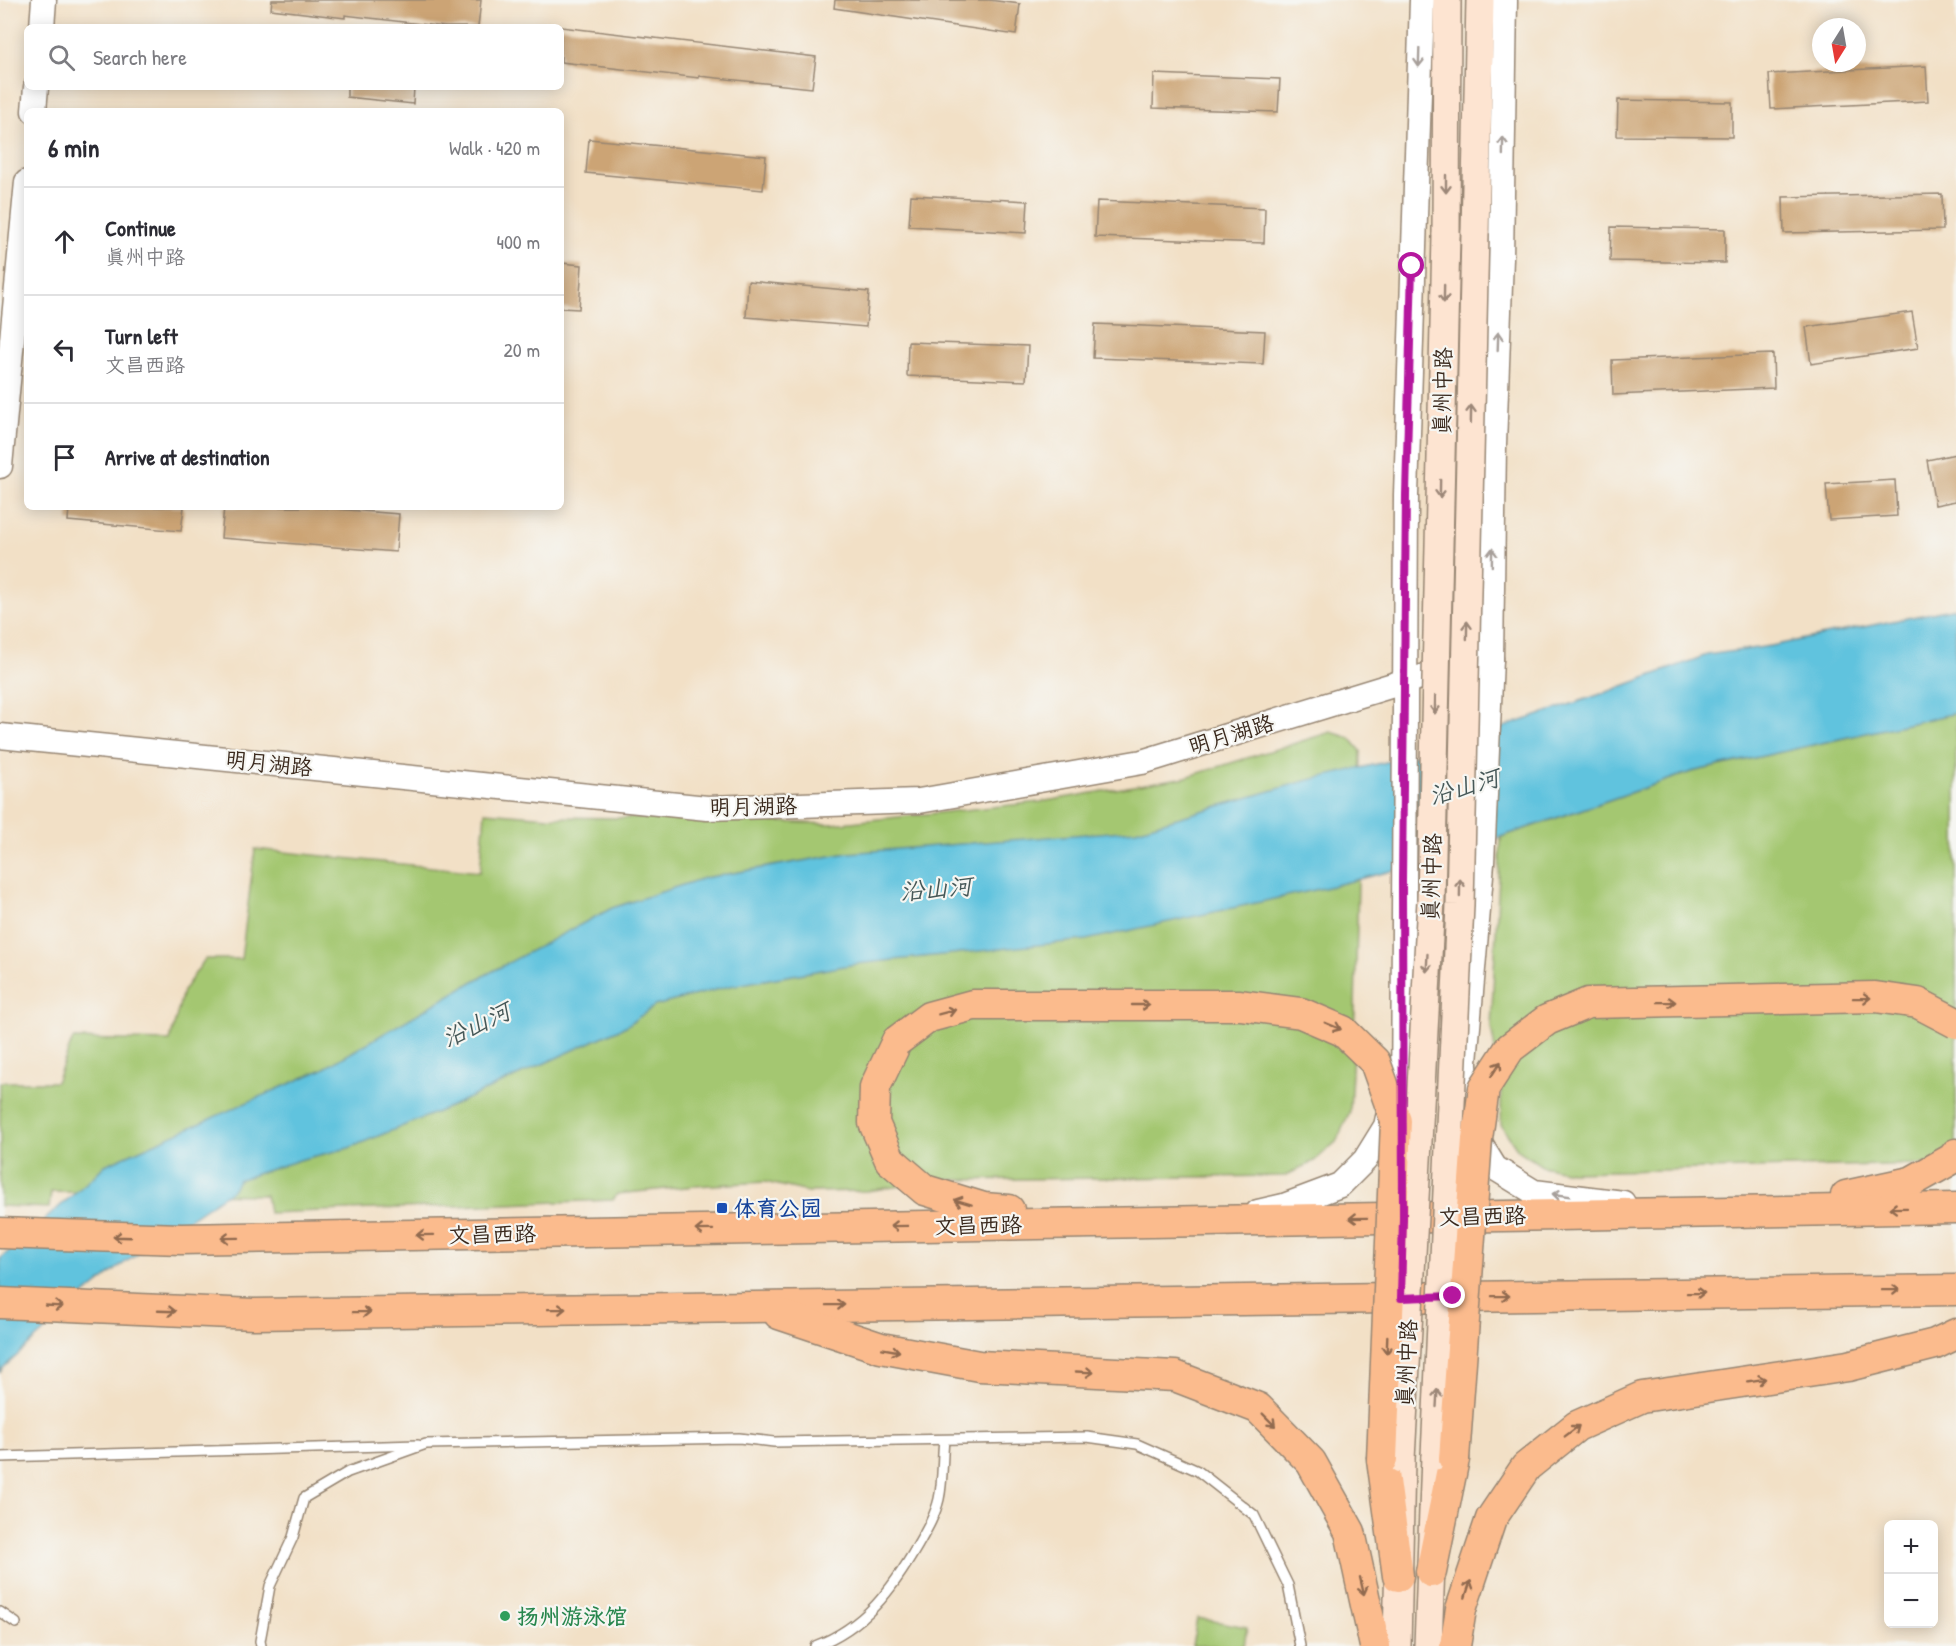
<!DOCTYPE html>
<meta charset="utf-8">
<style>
:root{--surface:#fff;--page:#f2f2f3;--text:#2b2b33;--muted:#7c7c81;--line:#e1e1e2}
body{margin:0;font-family:"Patrick Hand","LXGW WenKai TC",sans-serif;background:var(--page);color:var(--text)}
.controls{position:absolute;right:18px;bottom:18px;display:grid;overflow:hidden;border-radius:9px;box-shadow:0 3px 15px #0003}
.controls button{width:54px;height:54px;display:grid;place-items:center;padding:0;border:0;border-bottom:2px solid var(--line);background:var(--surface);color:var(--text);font:30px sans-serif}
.compass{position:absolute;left:1812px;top:18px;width:54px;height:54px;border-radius:50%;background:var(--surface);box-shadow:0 3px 15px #0003;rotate:191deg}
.stop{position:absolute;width:18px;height:18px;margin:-14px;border:4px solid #b5179e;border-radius:50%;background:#fff}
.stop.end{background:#b5179e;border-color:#fff;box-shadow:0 2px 6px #0008}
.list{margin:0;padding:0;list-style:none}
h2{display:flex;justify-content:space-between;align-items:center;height:78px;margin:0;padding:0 24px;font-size:26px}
h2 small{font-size:20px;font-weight:400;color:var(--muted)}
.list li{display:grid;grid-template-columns:39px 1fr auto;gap:18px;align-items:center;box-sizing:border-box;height:108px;padding:0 24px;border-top:2px solid var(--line)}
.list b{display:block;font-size:22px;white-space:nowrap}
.list p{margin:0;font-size:20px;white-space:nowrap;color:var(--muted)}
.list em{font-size:20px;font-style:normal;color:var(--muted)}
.icon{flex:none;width:33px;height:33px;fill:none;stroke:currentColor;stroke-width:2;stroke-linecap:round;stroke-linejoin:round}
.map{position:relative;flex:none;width:1956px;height:1646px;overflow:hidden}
.search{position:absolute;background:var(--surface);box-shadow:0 3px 15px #0003;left:24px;top:24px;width:540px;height:66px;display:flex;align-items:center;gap:15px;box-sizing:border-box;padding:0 21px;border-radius:9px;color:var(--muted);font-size:22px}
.panel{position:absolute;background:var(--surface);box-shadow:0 3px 15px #0003;left:24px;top:108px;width:540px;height:402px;border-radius:9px}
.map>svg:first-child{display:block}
.green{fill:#a4c771;stroke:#707848;stroke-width:1.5}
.water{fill:#60c3de;stroke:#4e767e;stroke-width:1.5}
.building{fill:#cca475}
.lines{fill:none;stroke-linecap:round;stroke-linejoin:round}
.service-casing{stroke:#968572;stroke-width:12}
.tertiary-casing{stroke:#968572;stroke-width:27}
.secondary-casing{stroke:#968572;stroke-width:30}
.primary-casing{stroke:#968572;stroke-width:33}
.service{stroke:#fff;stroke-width:9}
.tertiary{stroke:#fff;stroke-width:24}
.secondary{stroke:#fde4d1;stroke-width:27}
.primary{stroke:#fbbb8d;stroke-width:30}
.secondary-bridge-casing{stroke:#968572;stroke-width:30;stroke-linecap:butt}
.primary-bridge-casing{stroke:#968572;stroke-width:33;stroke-linecap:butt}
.secondary-bridge{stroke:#fde4d1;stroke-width:27}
.primary-bridge{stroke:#fbbb8d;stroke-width:30}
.oneway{stroke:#a79f9a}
.oneway2{stroke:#9c8778}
.oneway3{stroke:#916b50}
.route{stroke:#b5179e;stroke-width:8}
.transit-dot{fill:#1a4fb4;stroke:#f6f6f2;stroke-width:2}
.leisure-dot{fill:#2e9e5b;stroke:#f6f6f2;stroke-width:2}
.labels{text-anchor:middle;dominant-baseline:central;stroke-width:4.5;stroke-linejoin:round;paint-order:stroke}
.street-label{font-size:22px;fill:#3b2a1e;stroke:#f6f6f2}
.transit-label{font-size:22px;font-weight:bold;fill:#164399;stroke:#f6f6f2;text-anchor:start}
.leisure-label{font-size:22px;font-weight:bold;fill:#27864d;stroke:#f6f6f2;text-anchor:start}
.water-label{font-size:24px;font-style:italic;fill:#465858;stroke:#f6f6f2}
</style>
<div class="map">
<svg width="1956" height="1646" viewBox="0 0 1956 1646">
<rect width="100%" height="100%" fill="#f6f6f2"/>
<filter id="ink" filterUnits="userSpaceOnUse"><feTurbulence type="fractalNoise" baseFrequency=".0167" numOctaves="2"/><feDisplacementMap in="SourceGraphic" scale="12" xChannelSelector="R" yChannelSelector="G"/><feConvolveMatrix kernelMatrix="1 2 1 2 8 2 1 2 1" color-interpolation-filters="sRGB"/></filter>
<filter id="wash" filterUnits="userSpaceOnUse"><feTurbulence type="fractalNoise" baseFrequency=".008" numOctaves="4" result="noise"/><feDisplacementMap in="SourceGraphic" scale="24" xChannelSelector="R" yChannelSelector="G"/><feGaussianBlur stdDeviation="1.35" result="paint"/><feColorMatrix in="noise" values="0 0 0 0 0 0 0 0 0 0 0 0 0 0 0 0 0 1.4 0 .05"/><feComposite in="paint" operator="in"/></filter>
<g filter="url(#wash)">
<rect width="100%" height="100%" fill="#f2e0c6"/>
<g class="green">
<path d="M1956,713V1171L1931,1164L1570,1172L1542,1166L1518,1150L1501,1125V1084L1491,1027L1501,837L1691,772Z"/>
<path d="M1331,732L1350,738L1361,751L1355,1010L1350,1111L1336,1142L1314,1161L1285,1176L941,1180L867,1191L808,1192L765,1182L695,1186L617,1194L613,1200L269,1213L266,1195L51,1192L49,1208L0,1206V1082H56L73,1039L170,1041L183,991L205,959H241L255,849L480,872L485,812L549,817L698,819L832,824L1040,802L1186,777Z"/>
<path d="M1197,1618L1247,1627L1244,1646H1192Z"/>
</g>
<path class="water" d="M1956,608V713L1691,772L1427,862L1324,888L1086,940L856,964L730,986L655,1006L626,1026L445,1109L349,1148L303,1159L238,1180L232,1190L123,1264L89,1291L2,1369L0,1373V1259L93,1177L105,1165L323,1069L474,981L612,908L704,878L848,853L1136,830L1305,781L1433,751L1607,692L1707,655L1771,646Z"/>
<g id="blocks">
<g class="building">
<path d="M272,0H481L478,27H446L345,15V18L271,9Z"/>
<path d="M835,0H989L1020,4L1016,35L834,8Z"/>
<path d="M561,27L816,57L812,88L699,76V78L561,62Z"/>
<path d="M1926,66L1928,101L1771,109L1769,74Z"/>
<path d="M1154,74L1280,79L1278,112L1153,108Z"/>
<path d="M347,87H414L413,104L347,97Z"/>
<path d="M1618,100L1732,102V137L1617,136Z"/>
<path d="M589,139L766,156L763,190L586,173Z"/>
<path d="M1942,194L1943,230L1784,233L1783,197Z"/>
<path d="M911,195L1028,201L1026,233L909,226Z"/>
<path d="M1097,201L1265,208L1264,243L1095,237Z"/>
<path d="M1611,227L1725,229V263L1610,261Z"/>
<path d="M561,263L582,265L579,309L561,308Z"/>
<path d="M748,281L869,292L866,327L746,317Z"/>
<path d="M1912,312L1918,348L1811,364L1806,327Z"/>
<path d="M1095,324L1265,331L1263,364L1093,358Z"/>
<path d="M908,342L1028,346L1026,381L907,376Z"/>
<path d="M1773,354L1774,388L1613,395L1612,360Z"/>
<path d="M1956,454V501L1935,505L1927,460Z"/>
<path d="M1895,480L1897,516L1829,520L1826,484Z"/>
<path d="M69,507H184L181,531L68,521Z"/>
<path d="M224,507H310L399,514L396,552L221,538Z"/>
</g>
</g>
</g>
<g filter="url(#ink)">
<use href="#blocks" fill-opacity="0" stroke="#968572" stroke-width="1.5"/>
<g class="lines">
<defs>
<g id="service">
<path d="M0,1457L418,1445"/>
<path d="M0,1612L16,1623"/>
<path d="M261,1646L260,1641L270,1586L293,1537L304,1498L348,1472L426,1444L739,1438L774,1442L1087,1437L1137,1444L1198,1471L1254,1515L1288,1585L1300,1646"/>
<path d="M815,1646C865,1627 892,1590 918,1545C926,1531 935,1516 939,1499C943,1481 942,1459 944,1440"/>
</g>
<g id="tertiary">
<path d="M42,27L44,0"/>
<path d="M34,111L36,87"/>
<path d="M0,466L27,182"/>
<path d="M0,736L707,808L919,801L1142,762L1406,681L1491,659"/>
<path d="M1465,1062L1482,863L1491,659L1494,444L1501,258L1505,0"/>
<path d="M1465,1066L1472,1131L1495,1168L1534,1192L1623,1203"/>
<path d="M1403,1128L1406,495L1422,0"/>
<path d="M1258,1212L1284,1206L1340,1185L1365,1160L1386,1126L1391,1104"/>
</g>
<g id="secondary">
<path d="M1475,233L1480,0"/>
<path d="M1446,236L1447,0"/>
<path d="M1397,1646L1401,1459"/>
<path d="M1428,1646L1435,1456"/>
</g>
<g id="primary">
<path d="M897,1041L875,1087L874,1123L890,1160L925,1190L984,1208L1009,1210"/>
<path d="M1846,1196L1911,1182L1952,1159L1956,1154"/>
<path d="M0,1233L181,1239L1956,1208"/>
<path d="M0,1303L254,1314L1956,1290"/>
<path d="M779,1314L881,1348L979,1366L1175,1376L1258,1408L1311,1462L1350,1532L1375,1646"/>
<path d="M1382,1459L1398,1576"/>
<path d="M1431,1572L1454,1459"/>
<path d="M1455,1646L1461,1609L1491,1519L1526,1467L1577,1426L1642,1397L1848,1366L1935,1344L1956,1334"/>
</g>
</defs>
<use href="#service" class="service-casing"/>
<use href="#tertiary" class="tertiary-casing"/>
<use href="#secondary" class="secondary-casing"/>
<use href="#primary" class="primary-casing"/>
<use href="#service" class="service"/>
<use href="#tertiary" class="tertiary"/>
<use href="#secondary" class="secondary"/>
<use href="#primary" class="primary"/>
<defs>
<g id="secondary-bridge">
<path d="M1435,1456L1460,905L1475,233"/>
<path d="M1401,1459L1431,900L1446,236"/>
</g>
<g id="primary-bridge">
<path d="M897,1041L929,1017L973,1005H1240L1301,1013L1343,1031L1375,1062L1396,1121L1382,1459"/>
<path d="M1454,1459L1477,1139L1484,1088L1510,1048L1547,1020L1588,1003L1875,997L1918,1003L1956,1023"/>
</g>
</defs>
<use href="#secondary-bridge" class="secondary-bridge-casing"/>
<use href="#primary-bridge" class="primary-bridge-casing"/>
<use href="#secondary-bridge" class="secondary-bridge"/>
<use href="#primary-bridge" class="primary-bridge"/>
</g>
<defs><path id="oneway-shaft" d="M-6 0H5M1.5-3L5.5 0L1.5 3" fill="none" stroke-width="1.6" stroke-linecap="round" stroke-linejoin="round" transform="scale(1.5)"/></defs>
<g class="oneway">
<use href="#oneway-shaft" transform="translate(1419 58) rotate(92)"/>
<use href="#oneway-shaft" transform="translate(1503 146) rotate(-89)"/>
<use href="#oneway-shaft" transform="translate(1498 341) rotate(-88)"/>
<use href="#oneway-shaft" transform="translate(1492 557) rotate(-89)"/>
<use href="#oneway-shaft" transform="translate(1561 1195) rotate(-172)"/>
</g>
<g class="oneway2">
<use href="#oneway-shaft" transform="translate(1446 184) rotate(90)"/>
<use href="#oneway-shaft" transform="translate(1444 294) rotate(91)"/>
<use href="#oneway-shaft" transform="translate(1471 414) rotate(-89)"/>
<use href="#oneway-shaft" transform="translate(1440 489) rotate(91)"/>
<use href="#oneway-shaft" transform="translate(1467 630) rotate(-89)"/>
<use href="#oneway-shaft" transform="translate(1435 705) rotate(91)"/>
<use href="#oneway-shaft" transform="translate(1460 888) rotate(-89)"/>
<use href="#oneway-shaft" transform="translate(1427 963) rotate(93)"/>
<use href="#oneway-shaft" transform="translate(1437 1398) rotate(-87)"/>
</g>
<g class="oneway3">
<use href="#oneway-shaft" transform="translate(1862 998) rotate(-1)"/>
<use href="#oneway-shaft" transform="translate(1667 1002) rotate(-1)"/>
<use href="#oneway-shaft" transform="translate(1141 1005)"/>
<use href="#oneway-shaft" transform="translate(947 1012) rotate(-15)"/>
<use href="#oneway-shaft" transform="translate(1333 1026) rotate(23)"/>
<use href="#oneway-shaft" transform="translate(1496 1069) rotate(-57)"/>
<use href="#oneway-shaft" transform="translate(963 1202) rotate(-163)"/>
<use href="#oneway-shaft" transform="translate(1898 1208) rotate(179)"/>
<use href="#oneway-shaft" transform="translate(1358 1218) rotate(179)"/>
<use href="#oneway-shaft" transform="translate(899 1226) rotate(179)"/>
<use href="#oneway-shaft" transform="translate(704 1230) rotate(179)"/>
<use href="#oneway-shaft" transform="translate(425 1235) rotate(179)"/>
<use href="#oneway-shaft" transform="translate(122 1237) rotate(-178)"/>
<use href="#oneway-shaft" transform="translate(230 1238) rotate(179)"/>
<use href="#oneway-shaft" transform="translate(1891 1290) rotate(-1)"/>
<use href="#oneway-shaft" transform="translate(1696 1293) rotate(-1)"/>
<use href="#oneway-shaft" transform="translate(1501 1296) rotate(-1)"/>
<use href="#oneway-shaft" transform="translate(836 1305) rotate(-1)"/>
<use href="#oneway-shaft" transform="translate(54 1306) rotate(3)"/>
<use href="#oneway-shaft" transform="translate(557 1309) rotate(-1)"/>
<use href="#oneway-shaft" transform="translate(167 1311) rotate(2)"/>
<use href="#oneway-shaft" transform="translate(362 1312) rotate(-1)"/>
<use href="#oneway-shaft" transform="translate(1387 1345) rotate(92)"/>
<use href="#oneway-shaft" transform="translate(891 1350) rotate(10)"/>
<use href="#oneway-shaft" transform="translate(1085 1372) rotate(3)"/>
<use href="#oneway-shaft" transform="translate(1757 1380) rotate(-9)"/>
<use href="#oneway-shaft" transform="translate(1269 1420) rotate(45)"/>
<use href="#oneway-shaft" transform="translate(1572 1431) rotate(-37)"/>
<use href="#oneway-shaft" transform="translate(1362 1586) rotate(77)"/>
<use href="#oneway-shaft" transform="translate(1468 1589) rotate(-72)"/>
</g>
</g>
<g class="lines" filter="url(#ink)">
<path class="route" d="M1412,266L1406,495L1402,882L1403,1218L1401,1298L1453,1296"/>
</g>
<rect class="transit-dot" x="716" y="1202" width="12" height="12" rx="3"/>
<circle class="leisure-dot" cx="505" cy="1616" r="6"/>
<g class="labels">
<g class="street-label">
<text transform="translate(1442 391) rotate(-89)">真州中路</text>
<text transform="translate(1231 734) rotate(-17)">明月湖路</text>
<text transform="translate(269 763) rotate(6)">明月湖路</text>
<text transform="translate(753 806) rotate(-1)">明月湖路</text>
<text transform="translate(1431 877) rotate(-88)">真州中路</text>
<text transform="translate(1482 1216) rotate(-1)">文昌西路</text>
<text transform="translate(978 1225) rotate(-1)">文昌西路</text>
<text transform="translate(492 1234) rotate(-1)">文昌西路</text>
<text transform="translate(1406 1363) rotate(-87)">真州中路</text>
</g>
<g class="transit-label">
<text x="734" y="1208">体育公园</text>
</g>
<g class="leisure-label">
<text x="517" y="1616">扬州游泳馆</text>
</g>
<g class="water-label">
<text transform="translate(1464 786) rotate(-16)">沿山河</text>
<text transform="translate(936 888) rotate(-5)">沿山河</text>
<text transform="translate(476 1024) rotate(-25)">沿山河</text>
</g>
</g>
</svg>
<div class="controls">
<button>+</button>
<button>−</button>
</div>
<svg class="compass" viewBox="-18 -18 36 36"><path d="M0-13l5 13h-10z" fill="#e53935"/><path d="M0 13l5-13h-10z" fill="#7c7c81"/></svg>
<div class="stop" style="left:1412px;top:266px"></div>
<div class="stop end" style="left:1453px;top:1296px"></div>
<div class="search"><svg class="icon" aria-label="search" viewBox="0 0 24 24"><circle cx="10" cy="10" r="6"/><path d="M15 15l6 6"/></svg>Search here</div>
<section class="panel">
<h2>6 min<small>Walk · 420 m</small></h2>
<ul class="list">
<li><svg class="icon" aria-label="ahead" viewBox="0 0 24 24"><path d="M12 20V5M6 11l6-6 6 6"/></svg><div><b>Continue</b><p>真州中路</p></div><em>400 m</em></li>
<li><svg class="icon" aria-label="left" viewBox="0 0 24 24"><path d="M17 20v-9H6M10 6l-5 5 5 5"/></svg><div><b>Turn left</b><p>文昌西路</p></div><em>20 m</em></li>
<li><svg class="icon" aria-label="arrive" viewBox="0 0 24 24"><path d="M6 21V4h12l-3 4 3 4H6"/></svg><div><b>Arrive at destination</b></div></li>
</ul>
</section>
</div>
